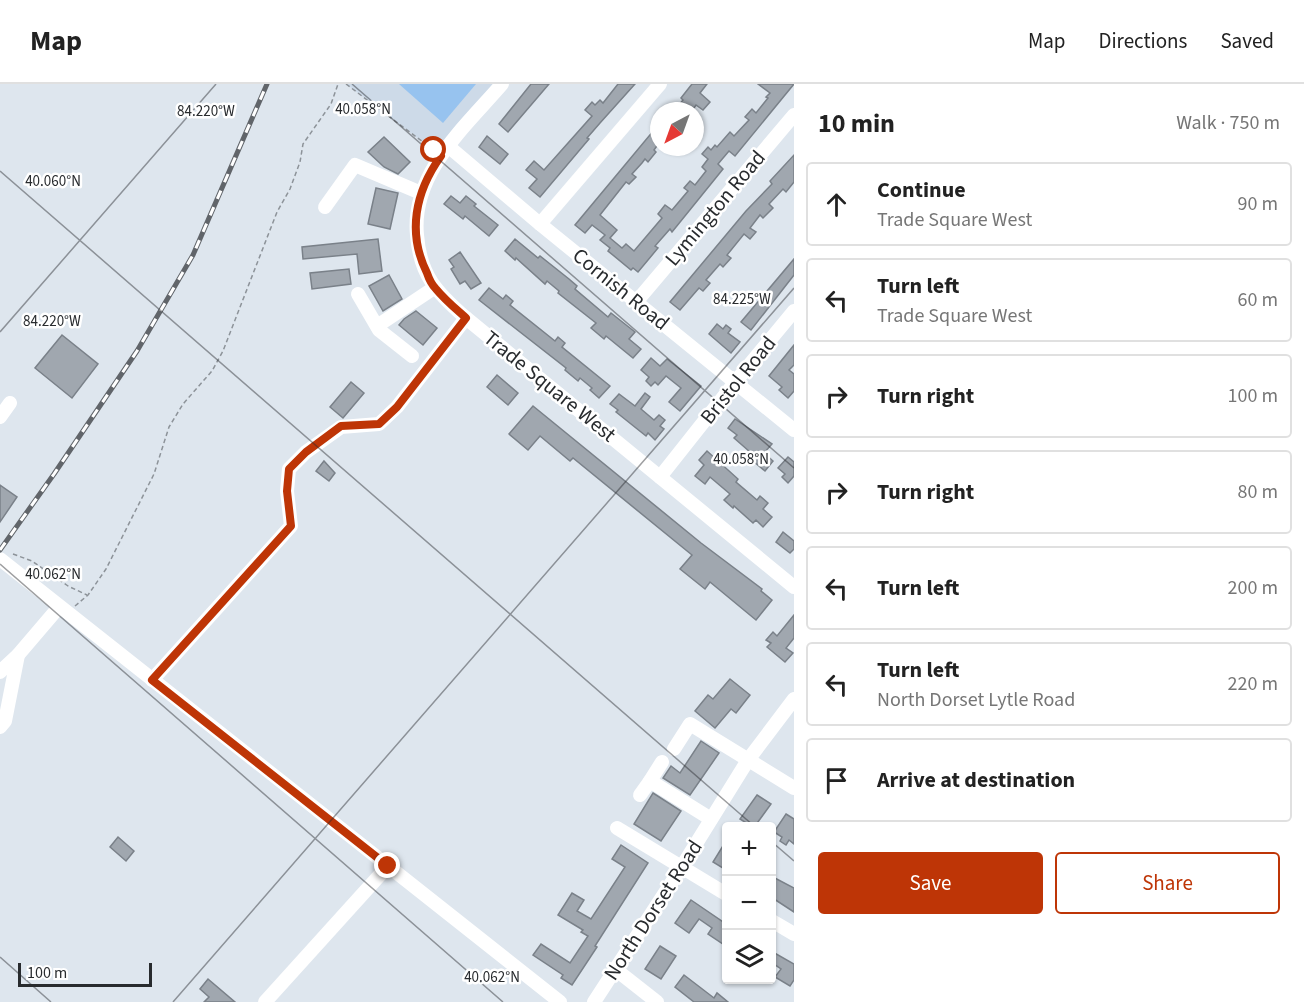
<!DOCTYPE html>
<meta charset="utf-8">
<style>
:root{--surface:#fff;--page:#f6f6f6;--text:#222;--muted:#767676;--line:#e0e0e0;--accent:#be3506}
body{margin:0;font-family:"Source Sans 3",sans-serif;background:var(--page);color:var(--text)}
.controls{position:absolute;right:18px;bottom:18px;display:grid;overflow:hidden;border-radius:6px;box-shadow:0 2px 4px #0004}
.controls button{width:54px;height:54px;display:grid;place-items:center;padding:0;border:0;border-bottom:2px solid var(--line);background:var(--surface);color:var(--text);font:30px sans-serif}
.compass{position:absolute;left:650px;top:18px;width:54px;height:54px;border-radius:50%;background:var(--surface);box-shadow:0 2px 4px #0004;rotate:221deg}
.scale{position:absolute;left:18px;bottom:15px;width:134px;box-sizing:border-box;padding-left:6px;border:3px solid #282b2e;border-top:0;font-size:16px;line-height:21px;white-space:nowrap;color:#282b2e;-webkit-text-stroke:4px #fff;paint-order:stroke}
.stop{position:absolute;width:18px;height:18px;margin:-14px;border:4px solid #be3506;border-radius:50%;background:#fff}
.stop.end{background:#be3506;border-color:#fff;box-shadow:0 2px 6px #0008}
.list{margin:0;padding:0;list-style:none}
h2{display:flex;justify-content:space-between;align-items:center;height:78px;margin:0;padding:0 24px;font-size:26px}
h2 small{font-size:20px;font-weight:400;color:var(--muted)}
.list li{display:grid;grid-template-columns:39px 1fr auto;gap:18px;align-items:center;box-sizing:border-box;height:84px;margin:0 12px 12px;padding:0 12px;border:2px solid var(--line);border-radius:6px}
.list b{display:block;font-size:22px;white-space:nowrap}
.list p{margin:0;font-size:20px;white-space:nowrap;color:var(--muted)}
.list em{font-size:20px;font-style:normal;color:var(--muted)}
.actions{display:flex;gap:12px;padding:18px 24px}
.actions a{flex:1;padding:14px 0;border:2px solid var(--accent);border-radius:6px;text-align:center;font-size:21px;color:var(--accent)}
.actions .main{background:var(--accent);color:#fff}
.icon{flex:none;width:33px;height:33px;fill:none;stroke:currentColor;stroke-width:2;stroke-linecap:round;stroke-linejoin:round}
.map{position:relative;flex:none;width:794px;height:918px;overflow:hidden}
header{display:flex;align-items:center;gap:36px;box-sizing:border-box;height:84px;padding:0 30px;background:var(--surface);border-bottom:2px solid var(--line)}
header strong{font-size:28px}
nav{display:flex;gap:33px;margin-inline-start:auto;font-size:21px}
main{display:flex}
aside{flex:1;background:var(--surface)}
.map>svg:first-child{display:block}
.built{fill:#cddae8}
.green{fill:#97c3ef}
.building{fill:#a0a7af;stroke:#7a8189;stroke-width:1.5}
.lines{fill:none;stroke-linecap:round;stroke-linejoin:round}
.path{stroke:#8d9399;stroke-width:1.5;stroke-dasharray:4.5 3;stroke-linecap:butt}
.minor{stroke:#fff;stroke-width:14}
.rail-casing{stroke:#61656a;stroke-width:5}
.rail{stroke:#fff;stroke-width:3;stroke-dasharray:9;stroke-linecap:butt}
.route{stroke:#be3506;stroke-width:8}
.ticks{fill:none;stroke:#282b2e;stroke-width:1.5;stroke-opacity:0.45}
.labels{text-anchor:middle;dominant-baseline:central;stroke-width:5;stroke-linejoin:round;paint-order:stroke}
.street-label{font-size:21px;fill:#282b2e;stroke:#fff}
.ticks-label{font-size:15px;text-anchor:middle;fill:#282b2e;stroke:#fff;stroke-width:5;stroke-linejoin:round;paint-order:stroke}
</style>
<header>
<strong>Map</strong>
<nav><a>Map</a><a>Directions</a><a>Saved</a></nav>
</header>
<main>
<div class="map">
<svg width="794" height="918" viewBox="0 0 794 918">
<rect width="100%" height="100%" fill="#dee6ee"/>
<path class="built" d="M346,0H502L441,72Z"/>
<path class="green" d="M399,0H476L443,39Z"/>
<g class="building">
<path d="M531,0H549L508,48L499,40Z"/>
<path d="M618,0H635L600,39L587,54L589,55L540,113L529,104L537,95L526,86L534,77L544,86L592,32L585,26L592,18L595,21L600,16L603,19Z"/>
<path d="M692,0H707L700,9L710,18L703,26L696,21L692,27H674L683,16L681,14Z"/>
<path d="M758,0H794L735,72L729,67L718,80L723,85L672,148L670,145L655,162L658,164L638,188L633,184L631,186L608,167L610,164L600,156L605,151L592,141L585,149L575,141L659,40V59L654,66L656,68L648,78L645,75L642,79L632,90L636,93L629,100L626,98L600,131L617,146L610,154L622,164L626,160L634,167L662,134L658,130L665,121L672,126L688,107L684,104L690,97L695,101L706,87L702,83L708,75L702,70L708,63L711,66L715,61L717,63L730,48L734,52L749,36L745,33L752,25L756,29L768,14L766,13L770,9Z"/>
<path d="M487,52L508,70L500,80L479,63Z"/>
<path d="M384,53L410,78L398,90L384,83L368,68Z"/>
<path d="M794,71V98L786,108L783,105L769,120L773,124L763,134L760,131L750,144L756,148L750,155L744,150L727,171L731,174L723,183L720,180L706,196L710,199L703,207L699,204L680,226L670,218L746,127L772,100L770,97Z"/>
<path d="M376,104L398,109L390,145L368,140Z"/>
<path d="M451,112L460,119L466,112L476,120L474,122L498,141L489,152L465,132L463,135L444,120Z"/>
<path d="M378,155L382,187L359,190L357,170L303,175L302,163Z"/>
<path d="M515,155L538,174L540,172L569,195L577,202L575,205L608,233L611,229L635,248L629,255L641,265L633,274L606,252L604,255L591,244L596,239L558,209L559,207L547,197L545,200L516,174L515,176L505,167Z"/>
<path d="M460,168L481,199L471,205L465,197L460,200L451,185L454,183L449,176Z"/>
<path d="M794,175V191L751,246L741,238Z"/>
<path d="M349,185L351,200L312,205L310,189Z"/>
<path d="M389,191L402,215L383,227L369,202Z"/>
<path d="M489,204L503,215L506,211L513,217L510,221L555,257L558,253L565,259L562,263L610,302L599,314L590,306L592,304L580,294L578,297L565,286L566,284L479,216Z"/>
<path d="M416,227L437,244L423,261L399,241L404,235Z"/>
<path d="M717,240L723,245L726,241L731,245L728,249L740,258L731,269L709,250Z"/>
<path d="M62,251L98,280L72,314L35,284Z"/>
<path d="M794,261V281L789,286L794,290V307L788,314L779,306L782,303L769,292Z"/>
<path d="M651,274L660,282L667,275L701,302L680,327L669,318L681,304L666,292L658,301L655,298L651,302L646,297L649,293L641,286Z"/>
<path d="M497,291L518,309L508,321L487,303Z"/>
<path d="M351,298L364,309L343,334L330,323Z"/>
<path d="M645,309L650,313L641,325L654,336L659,331L665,336L660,342L664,345L655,356L648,349L646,352L616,328L618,326L610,320L619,310L635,322Z"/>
<path d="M533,322L701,459L762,505L761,507L772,516L756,536L710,498L705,505L680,485L692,471L573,374L570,377L540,352L528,366L509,350Z"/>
<path d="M735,335L772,360L764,369L773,377L765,387L753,377L750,380L744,375L750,368L734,354L737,351L728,344Z"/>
<path d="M707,367L738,395L736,398L757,416L760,412L768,419L763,425L772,433L763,443L756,436L753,439L734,422L733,424L724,416L730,410L710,393L705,400L695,392L704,381L699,376Z"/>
<path d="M788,373L794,378V392L788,399L782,393L785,390L778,384Z"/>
<path d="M324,377L335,389L329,397L316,387Z"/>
<path d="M0,401L17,413L0,438Z"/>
<path d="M783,448L794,457V465L790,469L776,458Z"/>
<path d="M794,531V554L786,564L793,569L785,578L767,563L771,559L766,556L773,548L777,552Z"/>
<path d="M730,595L750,611L736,629L731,625L715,644L695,627L708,611L713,615Z"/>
<path d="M701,657L719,669L690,711L663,694L671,682L680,689Z"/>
<path d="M653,709L681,727L661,757L634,740Z"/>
<path d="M757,711L771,720L755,742H751L740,735Z"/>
<path d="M786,730L794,735V760L789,756L786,761L780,757L782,753L774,748Z"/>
<path d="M118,753L134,767L126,777L110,763Z"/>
<path d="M726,757V786L713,778Z"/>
<path d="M621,761L648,779L595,862L597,863L572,901L561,894L563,891L533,871L541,860L570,879L588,852L581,848L583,846L558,831L572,809L584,816L577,827L591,835L625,783L612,775Z"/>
<path d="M771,792L794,804V828L771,813Z"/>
<path d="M691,816L726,840V862L708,850L712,844L699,835L689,849L675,839Z"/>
<path d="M660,862L676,872L661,895L645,885Z"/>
<path d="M771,867L794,880V896L790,902L775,893L781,885L771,878Z"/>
<path d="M684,891L714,914L717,909L728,918H694L675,903Z"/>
<path d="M208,895L235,918H204L209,913L200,905Z"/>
</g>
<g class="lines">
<g class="path">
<path d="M346,0L431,64"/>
<path d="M13,470L32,477L68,502L87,511"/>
<path d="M75,522L88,511L106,485L154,390L169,343L183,320L212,287L223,267L277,128L290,105L300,78L303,60L331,20L338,0"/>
</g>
<g class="minor">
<path d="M502,0C465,43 411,89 417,151C420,191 436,208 466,234L794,503"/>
<path d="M448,62L540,140L794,346"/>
<path d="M325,123L355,81L421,109"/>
<path d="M540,140L660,0"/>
<path d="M358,210L379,246L412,272"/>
<path d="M637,217L794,31"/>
<path d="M377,242L434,204"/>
<path d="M0,333L10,319"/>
<path d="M660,393L736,297L794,227"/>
<path d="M0,475L560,918"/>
<path d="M0,588L18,571L59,523"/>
<path d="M152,596L291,442L287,407L289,385L306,368L341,343L379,340L397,323L466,234"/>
<path d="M0,643L5,637L18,571"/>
<path d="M674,665L690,640L794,704"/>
<path d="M650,697L662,678"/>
<path d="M640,711L650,697L711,735"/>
<path d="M617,744L726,810"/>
<path d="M772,837L794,850"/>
<path d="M615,885L657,918"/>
<path d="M265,918L388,782"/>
<path d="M594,918L681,784L748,676L794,615"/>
</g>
<defs>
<path id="rail" d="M0,466L54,390L137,267L193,171L267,0"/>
</defs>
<use href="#rail" class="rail-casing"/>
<use href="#rail" class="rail"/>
</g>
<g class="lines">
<path class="route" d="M388,782L152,596L291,442L287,407L289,385L306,368L341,342L379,340L397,323L466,234C456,225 445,216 436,205C432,201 429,195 427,189C407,149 415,108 441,72L434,66"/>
</g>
<path class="ticks" d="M352,0L794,384M0,87L754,742M0,248L216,0M0,480L503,918M772,758L794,777M0,873L51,918M173,918L794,204"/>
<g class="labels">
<g class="street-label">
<text transform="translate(715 124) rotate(-50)">Lymington Road</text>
<text transform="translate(621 205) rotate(39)">Cornish Road</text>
<text transform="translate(738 296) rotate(-51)">Bristol Road</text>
<text transform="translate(550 302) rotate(39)">Trade Square West</text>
<text transform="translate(653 826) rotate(-57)">North Dorset Road</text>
</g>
</g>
<g class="ticks-label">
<text x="363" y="30">40.058°N</text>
<text x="206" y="32">84.220°W</text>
<text x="53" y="102">40.060°N</text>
<text x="742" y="220">84.225°W</text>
<text x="52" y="242">84.220°W</text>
<text x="741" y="380">40.058°N</text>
<text x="53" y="495">40.062°N</text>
<text x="492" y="898">40.062°N</text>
</g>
</svg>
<div class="controls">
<button>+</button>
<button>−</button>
<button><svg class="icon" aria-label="layers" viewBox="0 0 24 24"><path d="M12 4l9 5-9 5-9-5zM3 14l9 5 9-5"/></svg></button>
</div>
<svg class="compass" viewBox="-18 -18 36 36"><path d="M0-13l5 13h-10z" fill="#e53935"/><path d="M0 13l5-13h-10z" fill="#767676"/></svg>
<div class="scale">100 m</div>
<div class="stop" style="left:434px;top:66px"></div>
<div class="stop end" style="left:388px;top:782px"></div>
</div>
<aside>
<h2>10 min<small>Walk · 750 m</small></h2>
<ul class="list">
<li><svg class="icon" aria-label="ahead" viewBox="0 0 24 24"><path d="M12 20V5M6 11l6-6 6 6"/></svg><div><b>Continue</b><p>Trade Square West</p></div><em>90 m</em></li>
<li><svg class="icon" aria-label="left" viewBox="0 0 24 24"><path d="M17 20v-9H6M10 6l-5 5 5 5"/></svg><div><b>Turn left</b><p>Trade Square West</p></div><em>60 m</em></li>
<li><svg class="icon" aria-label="right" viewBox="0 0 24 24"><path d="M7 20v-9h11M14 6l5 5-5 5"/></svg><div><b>Turn right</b></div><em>100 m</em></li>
<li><svg class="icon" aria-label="right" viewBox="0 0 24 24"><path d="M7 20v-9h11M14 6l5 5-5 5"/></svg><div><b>Turn right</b></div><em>80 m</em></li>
<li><svg class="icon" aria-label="left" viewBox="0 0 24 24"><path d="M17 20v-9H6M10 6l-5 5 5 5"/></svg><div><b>Turn left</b></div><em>200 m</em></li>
<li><svg class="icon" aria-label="left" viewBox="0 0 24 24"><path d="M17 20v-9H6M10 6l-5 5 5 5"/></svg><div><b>Turn left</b><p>North Dorset Lytle Road</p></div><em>220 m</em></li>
<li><svg class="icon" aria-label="arrive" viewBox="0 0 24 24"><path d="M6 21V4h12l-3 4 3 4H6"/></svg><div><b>Arrive at destination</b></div></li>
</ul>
<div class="actions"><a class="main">Save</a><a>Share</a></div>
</aside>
</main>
